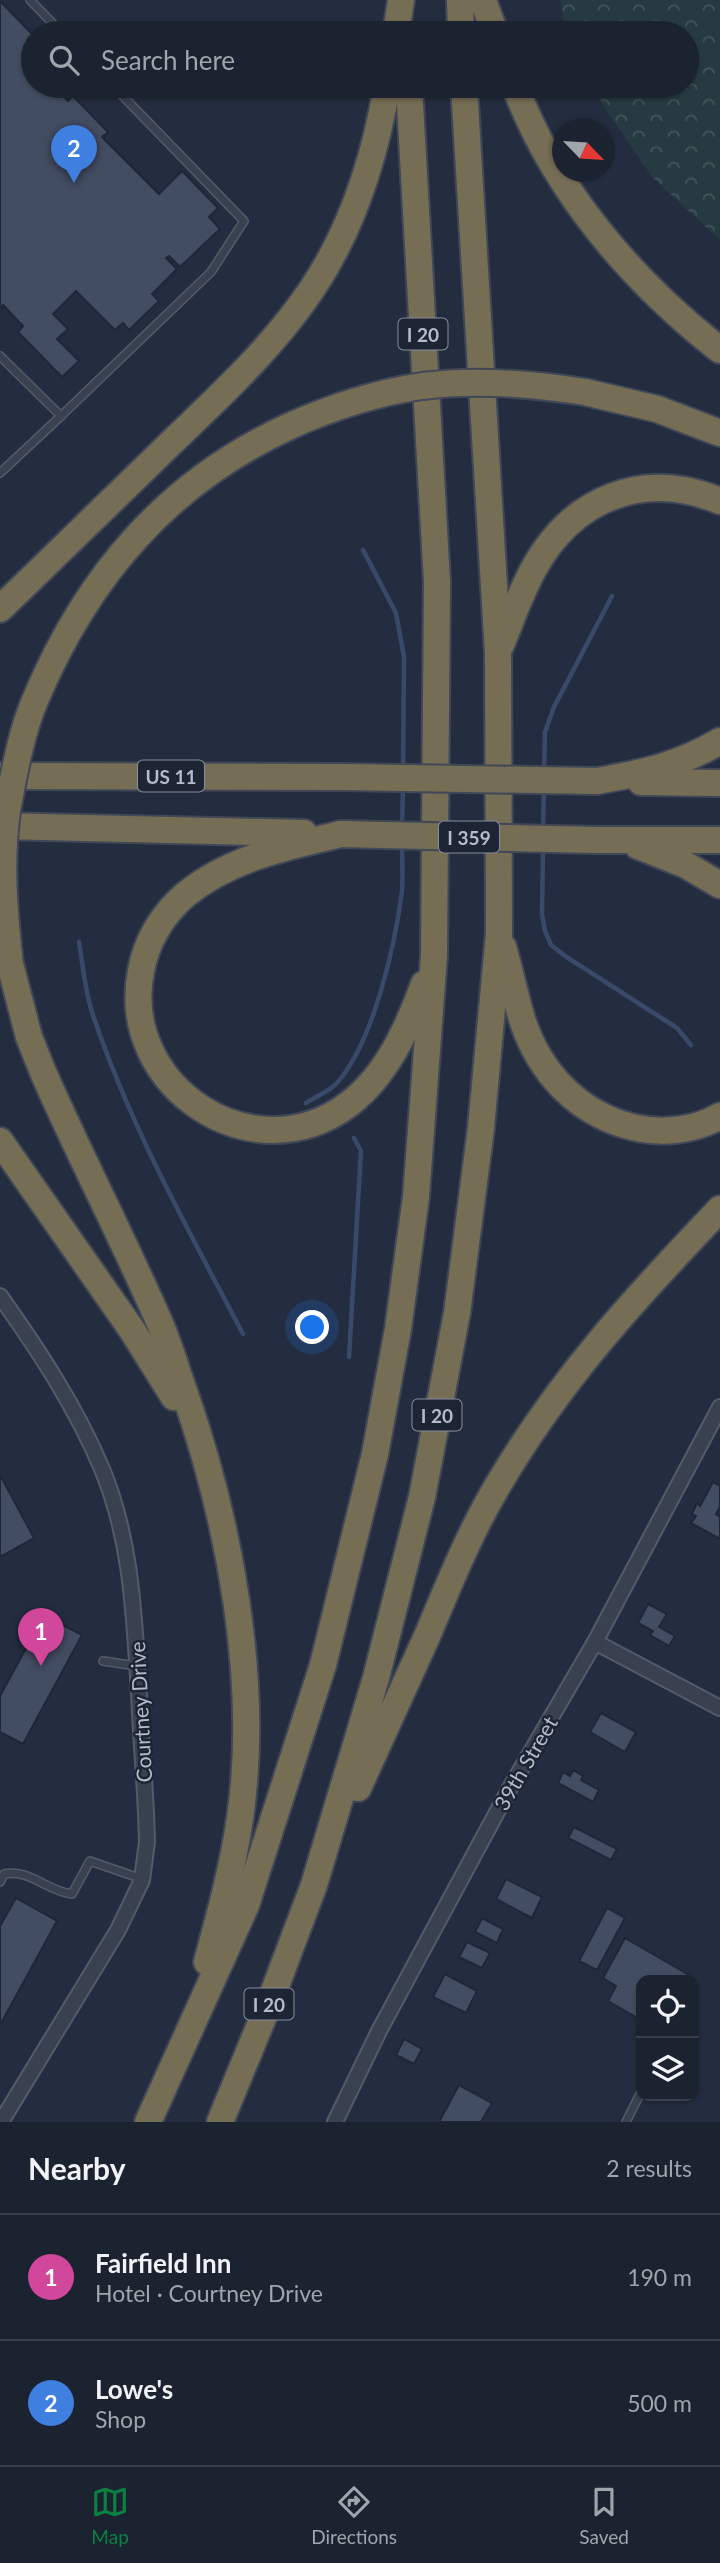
<!DOCTYPE html>
<meta charset="utf-8">
<style>
:root{--surface:#1b2230;--page:#282f3c;--text:#f1f3f6;--muted:#a0a4ab;--line:#393f4c;--accent:#0b8043}
body{margin:0;font-family:Lato,sans-serif;background:var(--page);color:var(--text)}
.controls{position:absolute;right:21px;bottom:21px;display:grid;overflow:hidden;border-radius:14px;box-shadow:0 2px 5px #0004}
.controls button{width:63px;height:63px;display:grid;place-items:center;padding:0;border:0;border-bottom:2px solid var(--line);background:var(--surface);color:var(--text);font:35px sans-serif}
.compass{position:absolute;left:552px;top:119px;width:63px;height:63px;border-radius:50%;background:var(--surface);box-shadow:0 2px 5px #0004;rotate:115deg}
.you{position:absolute;left:313px;top:1328px;width:24px;height:24px;margin:-18px;border:5px solid #fff;border-radius:50%;background:#1a73e8;box-shadow:0 0 0 10px #1a73e833}
.badge{display:grid;place-items:center;width:46px;height:46px;border-radius:50%;background:var(--accent);color:#fff;font-size:23px;font-weight:700}
.pin{position:absolute;translate:-50% -58px;filter:drop-shadow(0 2px 4px #0008)}
.pin::after{content:'';position:absolute;top:37px;width:24px;height:21px;background:inherit;clip-path:polygon(0 0,100% 0,50% 100%)}
.list{margin:0;padding:0;list-style:none}
h2{display:flex;justify-content:space-between;align-items:center;height:91px;margin:0;padding:0 28px;font-size:30px}
h2 small{font-size:23px;font-weight:400;color:var(--muted)}
.list li{display:grid;grid-template-columns:46px 1fr auto;gap:21px;align-items:center;box-sizing:border-box;height:126px;padding:0 28px;border-top:2px solid var(--line)}
.list b{display:block;font-size:26px;white-space:nowrap}
.list p{margin:0;font-size:23px;white-space:nowrap;color:var(--muted)}
.list em{font-size:23px;font-style:normal;color:var(--muted)}
.icon{flex:none;width:38px;height:38px;fill:none;stroke:currentColor;stroke-width:2;stroke-linecap:round;stroke-linejoin:round}
.map{position:relative;flex:none;width:720px;height:2122px;overflow:hidden}
.search{position:absolute;background:var(--surface);box-shadow:0 2px 5px #0004;left:21px;right:21px;top:21px;height:77px;display:flex;align-items:center;gap:18px;box-sizing:border-box;padding:0 24px;border-radius:38px;color:var(--muted);font-size:26px}
.sheet{height:343px;background:var(--surface)}
nav{display:flex;justify-content:space-around;align-items:center;box-sizing:border-box;height:98px;border-top:2px solid var(--line);background:var(--surface);font-size:19px;color:var(--muted)}
nav a{display:grid;justify-items:center;gap:4px}
nav .on{color:var(--accent)}
.map>svg:first-child{display:block}
.forest{fill:url(#forest-crowns)}
.lines{fill:none;stroke-linecap:round;stroke-linejoin:round}
.stream{stroke:#394969;stroke-width:4.5}
.building{fill:#434d62;stroke:#1f2737;stroke-width:2}
.service-casing{stroke:#535b6a;stroke-width:10}
.minor-casing{stroke:#535b6a;stroke-width:18}
.motorway-casing{stroke:#404857;stroke-width:30}
.service{stroke:#394050;stroke-width:7}
.minor{stroke:#394050;stroke-width:14}
.motorway{stroke:#766d55;stroke-width:26}
.motorway-bridge-casing{stroke:#404857;stroke-width:30;stroke-linecap:butt}
.motorway-bridge{stroke:#766d55;stroke-width:26}
.labels{text-anchor:middle;dominant-baseline:central;stroke-width:5;stroke-linejoin:round;paint-order:stroke}
.shield{fill:#1d2535;stroke:#878e9d;stroke-width:2}
.shield-label{font-size:19px;font-weight:bold;fill:#b5bbca}
.street-label{font-size:21px;fill:#b5bbca;stroke:#1d2535}
</style>
<div class="map">
<svg width="720" height="2122" viewBox="0 0 720 2122">
<defs>
<pattern id="forest-crowns" width="20" height="18" patternUnits="userSpaceOnUse" patternTransform="scale(1.75)"><rect width="20" height="18" fill="#263b41"/><path d="M2 6a3 3 0 1 1 6 0M12 15a3 3 0 1 1 6 0" fill="none" stroke="#43555b"/></pattern>
</defs>
<rect width="100%" height="100%" fill="#242d40"/>
<path class="forest" d="M560,0H720V240L653,178L603,105L594,86H687V33H570L564,21Z"/>
<g class="lines">
<g class="stream">
<path d="M363,550L396,613L404,657L403,771"/>
<path d="M544,772L545,732L554,707L612,596"/>
<path d="M402,827L403,787"/>
<path d="M543,828L544,788"/>
<path d="M543,848L542,914L545,931L551,945L565,956L677,1028L691,1045"/>
<path d="M79,942C83,966 85,992 93,1015C130,1126 189,1231 243,1334"/>
<path d="M306,1103C315,1097 330,1091 337,1083C374,1041 395,945 402,891C403,875 402,858 402,843"/>
<path d="M349,1357L361,1151L354,1138"/>
</g>
</g>
<g class="building">
<path d="M0,1L33,35V86H54L68,101L73,96L108,132L102,137L159,194L182,171L218,208L209,217L220,229L180,267L169,256L166,258L177,269L152,294L159,301L129,330L123,323L115,330L76,291L53,314L68,329L57,339L79,361L62,377L18,332L23,326L3,305L0,308Z"/>
<path d="M0,1475L34,1538L0,1557Z"/>
<path d="M713,1482L720,1486V1507L716,1514L720,1517V1539L691,1523L696,1516L692,1514L697,1503L700,1506Z"/>
<path d="M648,1604L667,1614L659,1627L675,1636L669,1646L650,1635L653,1631L638,1623Z"/>
<path d="M44,1615L82,1635L23,1744L0,1732V1696Z"/>
<path d="M601,1713L636,1732L625,1752L590,1732Z"/>
<path d="M573,1770L583,1776L581,1780L599,1790L593,1802L558,1783L563,1772L570,1776Z"/>
<path d="M574,1827L617,1849L611,1860L568,1838Z"/>
<path d="M506,1879L542,1897L532,1918L496,1899Z"/>
<path d="M16,1898L57,1921L0,2025V1926Z"/>
<path d="M607,1908L625,1918L597,1970L579,1961Z"/>
<path d="M482,1918L503,1929L497,1943L475,1932Z"/>
<path d="M625,1938L689,1975L685,1980H641V2020L608,2001L616,1986L603,1978Z"/>
<path d="M467,1942L490,1953L482,1968L459,1957Z"/>
<path d="M445,1974L477,1991L466,2013L433,1997Z"/>
<path d="M404,2039L422,2049L414,2064L396,2055Z"/>
<path d="M459,2085L492,2103L481,2122H439Z"/>
</g>
<g class="lines">
<defs>
<g id="service">
<path d="M30,0L62,33"/>
<path d="M0,356L61,416L0,473"/>
<path d="M61,416L211,272L244,221L113,86"/>
<path d="M103,1661L136,1666"/>
<path d="M0,1882L4,1874C31,1869 46,1891 72,1894L90,1861L142,1879"/>
<path d="M626,2122L641,2092"/>
</g>
<g id="minor">
<path d="M0,1296C39,1351 76,1407 102,1469C132,1541 134,1617 139,1693C141,1743 146,1792 147,1842L142,1880L118,1930L1,2122"/>
<path d="M595,1642L720,1708"/>
<path d="M335,2122L379,2031L510,1788L595,1642L720,1407"/>
</g>
<g id="motorway">
<path d="M460,0L461,33"/>
<path d="M483,0L495,33"/>
<path d="M396,33L401,0"/>
<path d="M515,86C554,191 633,282 720,350"/>
<path d="M585,392L657,409L720,433"/>
<path d="M0,609C57,553 115,498 172,442C222,394 273,347 312,289C353,228 375,157 387,86"/>
<path d="M501,645C511,620 520,594 533,570C572,498 643,469 720,501"/>
<path d="M0,776L343,777"/>
<path d="M597,781C643,773 680,765 720,741"/>
<path d="M641,782L720,783"/>
<path d="M0,826L304,833"/>
<path d="M341,834C286,847 230,858 185,895C162,915 146,942 141,971C118,1087 254,1176 349,1104C387,1075 408,1028 424,984"/>
<path d="M597,840H720"/>
<path d="M638,846L686,865L720,885"/>
<path d="M503,947C510,971 515,996 522,1019C539,1072 577,1113 632,1127C660,1134 695,1131 720,1116"/>
<path d="M10,964L29,1037L43,1072C80,1157 124,1240 161,1326C170,1347 176,1369 184,1391C229,1520 260,1681 240,1818C233,1867 220,1914 207,1962"/>
<path d="M0,1141L132,1330L174,1397"/>
<path d="M358,1788C381,1737 405,1685 428,1634C449,1584 470,1532 498,1485C561,1378 635,1298 720,1209"/>
<path d="M148,2122L246,1905L323,1665L375,1454L398,1329L416,1197L434,956L437,582L409,86"/>
<path d="M220,2122L274,1991L314,1885L376,1678L422,1497L457,1313L481,1128L499,933L498,653L464,86"/>
</g>
</defs>
<use href="#service" class="service-casing"/>
<use href="#minor" class="minor-casing"/>
<use href="#motorway" class="motorway-casing"/>
<use href="#service" class="service"/>
<use href="#minor" class="minor"/>
<use href="#motorway" class="motorway"/>
<defs>
<g id="motorway-bridge">
<path d="M343,777L597,781"/>
<path d="M341,834L597,840"/>
<path d="M10,964C4,913 0,862 7,811C14,774 21,732 36,698C88,575 168,482 290,426C332,407 376,393 422,386C477,379 531,384 585,392"/>
</g>
</defs>
<use href="#motorway-bridge" class="motorway-bridge-casing"/>
<use href="#motorway-bridge" class="motorway-bridge"/>
</g>
<g class="labels">
<g class="shield">
<rect x="398.5" y="318.5" width="49" height="31" rx="5"/>
<rect x="138" y="760.5" width="66" height="31" rx="5"/>
<rect x="439" y="821.5" width="60" height="31" rx="5"/>
<rect x="412.5" y="1399.5" width="49" height="31" rx="5"/>
<rect x="244.5" y="1988.5" width="49" height="31" rx="5"/>
</g>
<g class="shield-label">
<text x="423" y="334">I 20</text>
<text x="171" y="776">US 11</text>
<text x="469" y="837">I 359</text>
<text x="437" y="1415">I 20</text>
<text x="269" y="2004">I 20</text>
</g>
<g class="street-label">
<text transform="translate(140 1712) rotate(-93)">Courtney Drive</text>
<text transform="translate(525 1763) rotate(-60)">39th Street</text>
</g>
</g>
</svg>
<div class="controls">
<button><svg class="icon" aria-label="locate" viewBox="0 0 24 24"><circle cx="12" cy="12" r="6"/><path d="M12 2v4M12 18v4M2 12h4M18 12h4"/></svg></button>
<button><svg class="icon" aria-label="layers" viewBox="0 0 24 24"><path d="M12 4l9 5-9 5-9-5zM3 14l9 5 9-5"/></svg></button>
</div>
<svg class="compass" viewBox="-18 -18 36 36"><path d="M0-13l5 13h-10z" fill="#e53935"/><path d="M0 13l5-13h-10z" fill="#a0a4ab"/></svg>
<div class="you"></div>
<div class="pin badge" style="left:41px;top:1666px;background:#d1479c">1</div>
<div class="pin badge" style="left:74px;top:183px;background:#3f7fe0">2</div>
<div class="search"><svg class="icon" aria-label="search" viewBox="0 0 24 24"><circle cx="10" cy="10" r="6"/><path d="M15 15l6 6"/></svg>Search here</div>
</div>
<section class="sheet">
<h2>Nearby<small>2 results</small></h2>
<ul class="list">
<li><span class="badge" style="background:#d1479c">1</span><div><b>Fairfield Inn</b><p>Hotel · Courtney Drive</p></div><em>190 m</em></li>
<li><span class="badge" style="background:#3f7fe0">2</span><div><b>Lowe's</b><p>Shop</p></div><em>500 m</em></li>
</ul>
</section>
<nav>
<a class="on"><svg class="icon" aria-label="map" viewBox="0 0 24 24"><path d="M3 6l6-2 6 2 6-2v14l-6 2-6-2-6 2zM9 4v14M15 6v14"/></svg>Map</a>
<a><svg class="icon" aria-label="directions" viewBox="0 0 24 24"><path d="M12 3l9 9-9 9-9-9zM9 14v-3h6M13 9l2 2-2 2"/></svg>Directions</a>
<a><svg class="icon" aria-label="saved" viewBox="0 0 24 24"><path d="M7 4h10v16l-5-4-5 4z"/></svg>Saved</a>
</nav>
